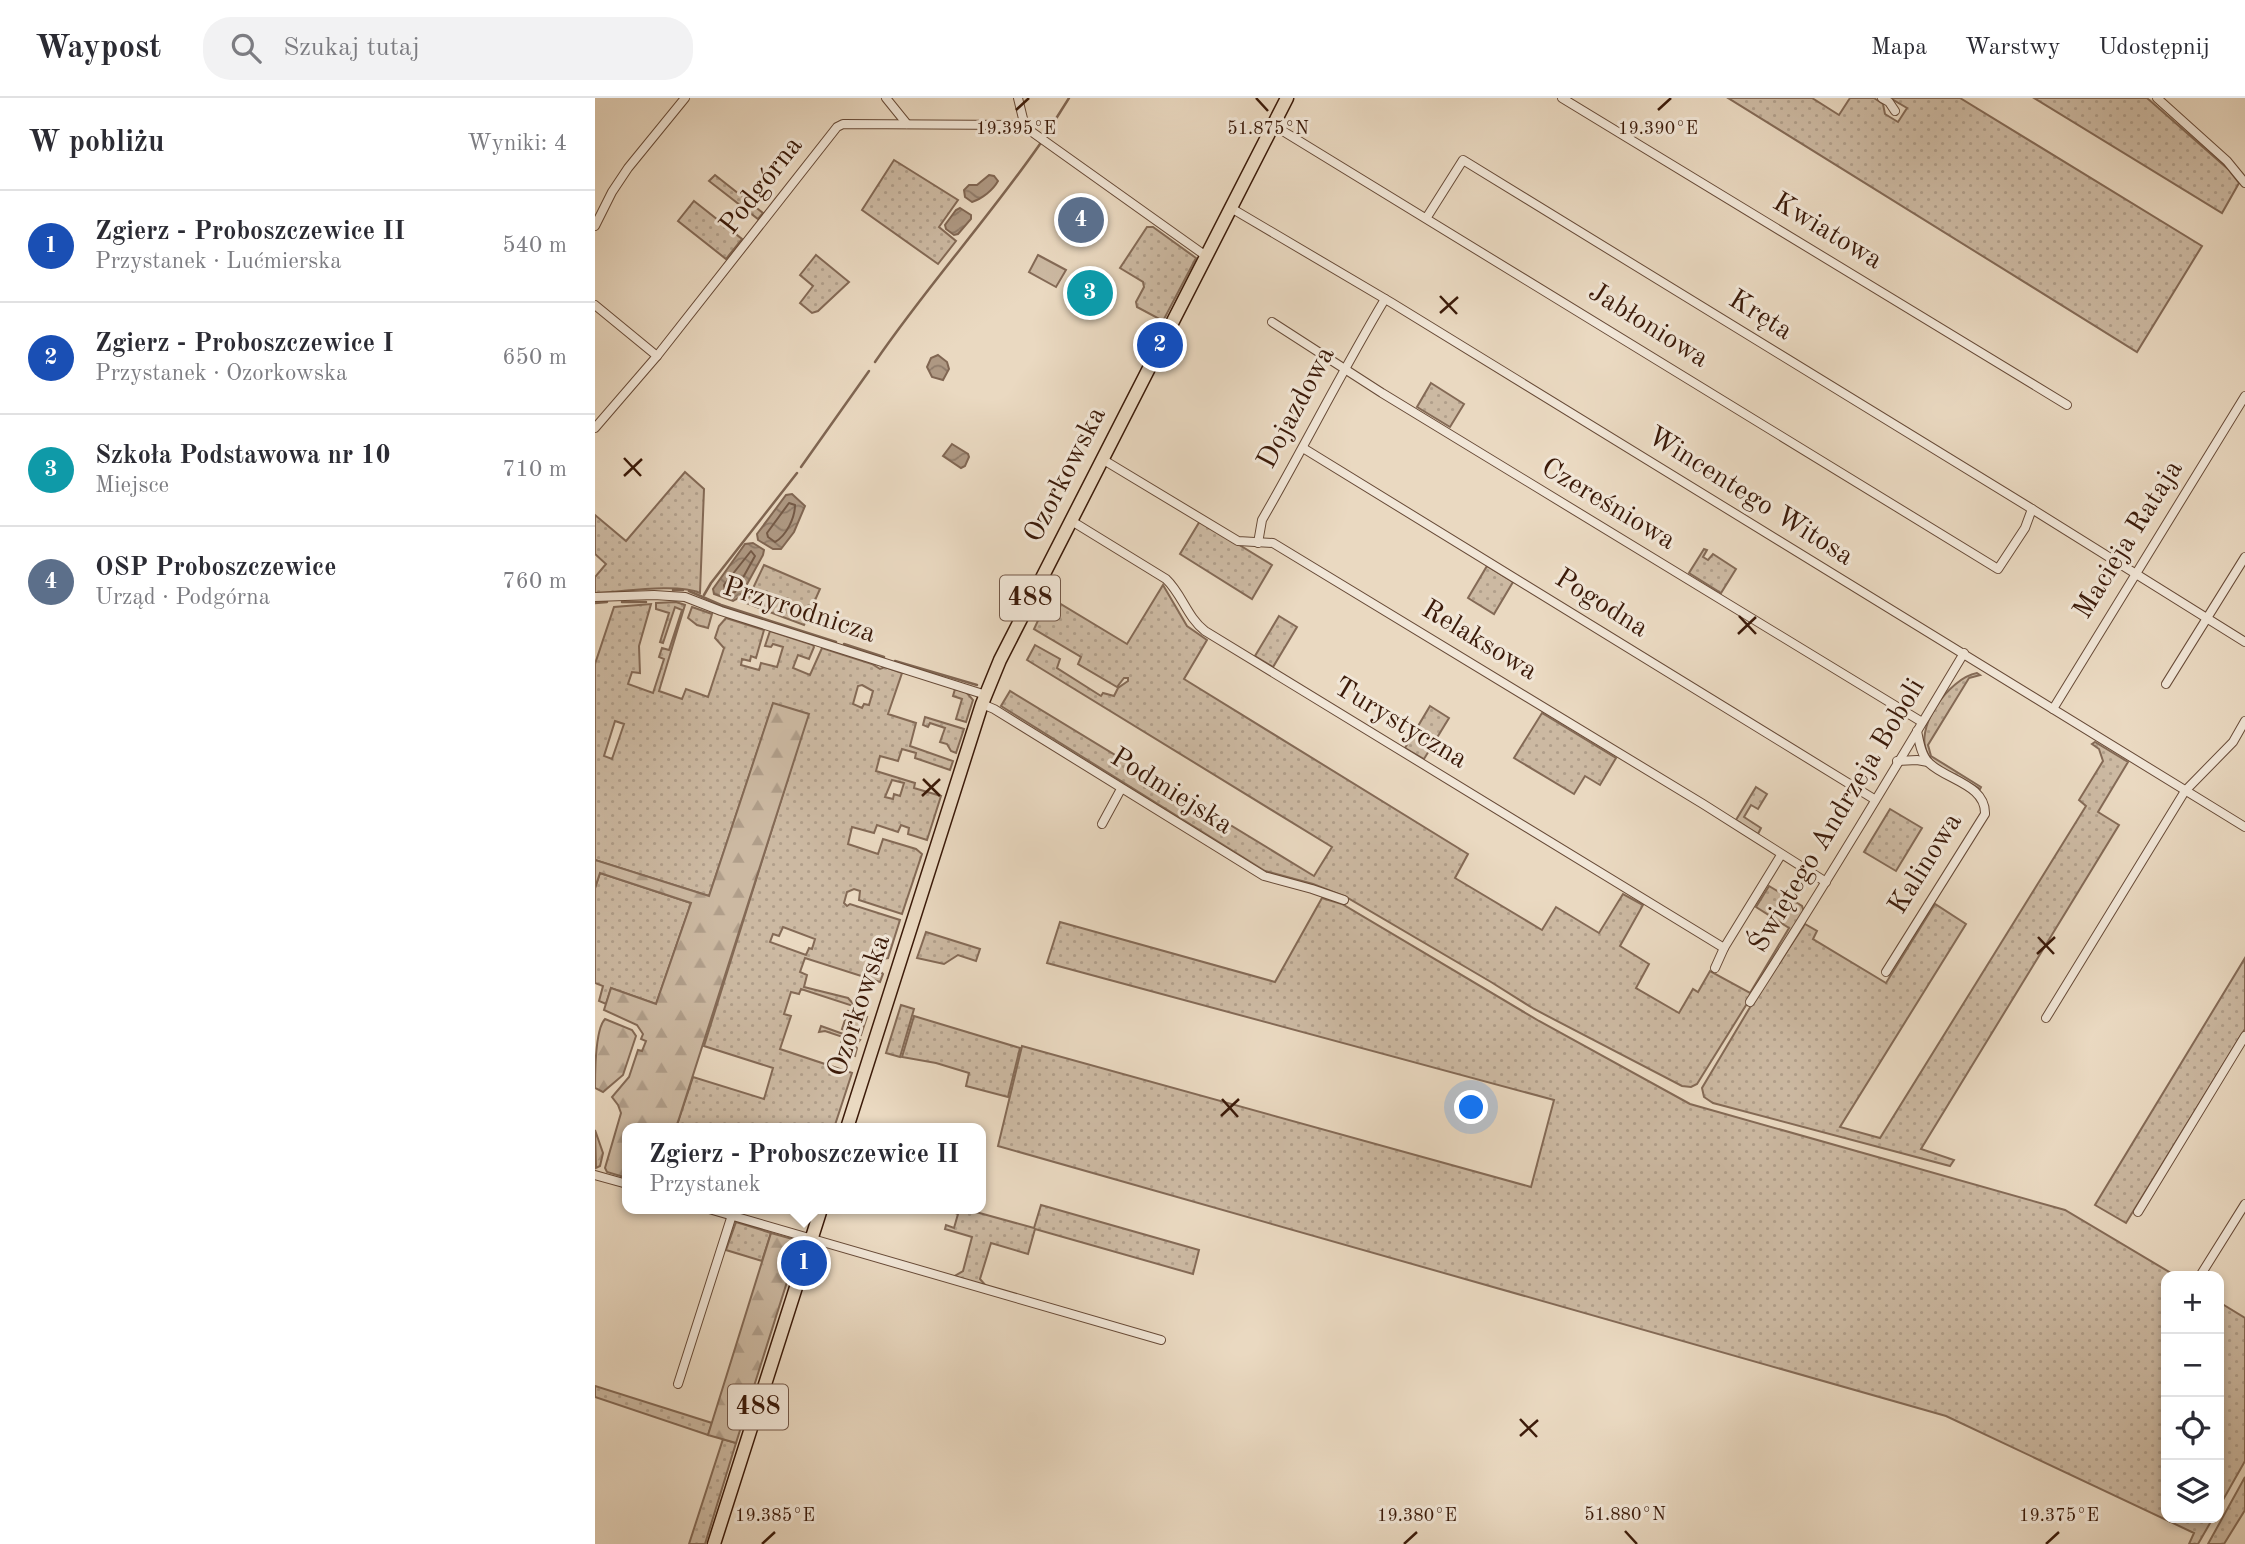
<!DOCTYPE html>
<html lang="pl">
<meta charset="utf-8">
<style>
:root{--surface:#fff;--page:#f2f2f3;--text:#2b2b33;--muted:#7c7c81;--line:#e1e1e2;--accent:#8f2418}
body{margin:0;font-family:"Old Standard TT",serif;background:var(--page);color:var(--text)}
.controls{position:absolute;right:21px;bottom:21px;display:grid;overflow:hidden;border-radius:14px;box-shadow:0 4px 10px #0003}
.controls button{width:63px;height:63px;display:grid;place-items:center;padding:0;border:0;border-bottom:2px solid var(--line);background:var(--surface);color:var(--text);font:35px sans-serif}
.you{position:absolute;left:877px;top:1010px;width:24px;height:24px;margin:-18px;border:5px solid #fff;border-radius:50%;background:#1a73e8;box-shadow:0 0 0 10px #1a73e833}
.badge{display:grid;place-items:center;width:46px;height:46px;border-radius:50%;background:var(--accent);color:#fff;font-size:23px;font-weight:700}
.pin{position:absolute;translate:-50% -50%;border:4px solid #fff;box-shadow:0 2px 7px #0006}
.popup{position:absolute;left:27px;top:1025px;width:364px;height:91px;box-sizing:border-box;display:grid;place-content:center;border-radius:14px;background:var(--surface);filter:drop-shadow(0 2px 5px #0005);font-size:23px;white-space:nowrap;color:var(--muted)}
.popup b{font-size:26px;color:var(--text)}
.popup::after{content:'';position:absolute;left:50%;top:100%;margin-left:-14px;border:14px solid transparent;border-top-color:var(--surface)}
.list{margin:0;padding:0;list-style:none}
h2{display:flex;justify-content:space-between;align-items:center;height:91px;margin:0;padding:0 28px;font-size:30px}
h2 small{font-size:23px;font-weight:400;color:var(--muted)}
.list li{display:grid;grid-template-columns:46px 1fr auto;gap:21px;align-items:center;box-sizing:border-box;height:112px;padding:0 28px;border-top:2px solid var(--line)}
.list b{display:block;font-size:26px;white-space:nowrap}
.list p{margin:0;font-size:23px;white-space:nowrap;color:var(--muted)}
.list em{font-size:23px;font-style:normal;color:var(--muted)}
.icon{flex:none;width:38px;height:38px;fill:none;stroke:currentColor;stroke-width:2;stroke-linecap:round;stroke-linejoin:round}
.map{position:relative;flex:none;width:1650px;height:1446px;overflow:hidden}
header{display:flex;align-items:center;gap:42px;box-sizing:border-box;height:98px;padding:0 35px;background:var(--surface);border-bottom:2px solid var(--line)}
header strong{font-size:33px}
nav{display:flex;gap:38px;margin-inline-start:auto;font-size:24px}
.search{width:490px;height:63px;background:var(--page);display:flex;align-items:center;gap:18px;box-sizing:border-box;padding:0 24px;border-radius:28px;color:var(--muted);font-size:26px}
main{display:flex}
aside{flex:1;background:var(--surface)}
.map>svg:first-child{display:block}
.grass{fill:url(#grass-dots);stroke:#846a56;stroke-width:2;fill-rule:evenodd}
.forest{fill:url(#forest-firs);stroke:#846a56;stroke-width:2}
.garden{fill:#ccb9a2;stroke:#846a56;stroke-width:2}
.water{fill:url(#water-waves);stroke:#806652;stroke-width:2}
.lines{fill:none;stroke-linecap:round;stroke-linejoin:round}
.shore{stroke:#745946;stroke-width:2}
.stream{stroke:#806652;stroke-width:2.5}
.minor-casing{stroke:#674a37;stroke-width:10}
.primary-casing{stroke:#3b1a09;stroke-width:15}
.minor{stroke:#f1e6d7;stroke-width:8}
.primary{stroke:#ead9c1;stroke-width:12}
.ticks{fill:none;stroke:#3b1a09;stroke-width:2.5}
.labels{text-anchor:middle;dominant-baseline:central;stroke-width:6;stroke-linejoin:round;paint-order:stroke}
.shield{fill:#f1e6d7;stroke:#725747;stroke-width:2}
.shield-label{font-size:26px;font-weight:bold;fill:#3b1a09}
.street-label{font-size:28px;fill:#3b1a09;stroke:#f1e6d7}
.ticks-label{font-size:18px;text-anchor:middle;fill:#3b1a09;stroke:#f1e6d7;stroke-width:6;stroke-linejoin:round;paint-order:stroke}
</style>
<header>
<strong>Waypost</strong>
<div class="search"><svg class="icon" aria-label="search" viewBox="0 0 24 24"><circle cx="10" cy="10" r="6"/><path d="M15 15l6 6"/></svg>Szukaj tutaj</div>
<nav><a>Mapa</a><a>Warstwy</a><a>Udostępnij</a></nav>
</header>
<main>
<aside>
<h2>W pobliżu<small>Wyniki: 4</small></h2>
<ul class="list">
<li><span class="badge" style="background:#1a4fb4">1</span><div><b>Zgierz - Proboszczewice II</b><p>Przystanek · Lućmierska</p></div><em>540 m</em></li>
<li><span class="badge" style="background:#1a4fb4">2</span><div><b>Zgierz - Proboszczewice I</b><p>Przystanek · Ozorkowska</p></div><em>650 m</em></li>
<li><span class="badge" style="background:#0f9aa8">3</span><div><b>Szkoła Podstawowa nr 10</b><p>Miejsce</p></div><em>710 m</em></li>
<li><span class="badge" style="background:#5c6f8a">4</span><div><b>OSP Proboszczewice</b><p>Urząd · Podgórna</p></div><em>760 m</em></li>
</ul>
</aside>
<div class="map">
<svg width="1650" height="1446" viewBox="0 0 1650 1446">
<defs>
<pattern id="grass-dots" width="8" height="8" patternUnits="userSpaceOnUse" patternTransform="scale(1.75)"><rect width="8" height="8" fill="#ccb9a2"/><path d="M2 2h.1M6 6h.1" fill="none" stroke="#b09e8a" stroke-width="1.8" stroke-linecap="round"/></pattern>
<pattern id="forest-firs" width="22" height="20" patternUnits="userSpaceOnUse" patternTransform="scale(1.75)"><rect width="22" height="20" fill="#ccb9a2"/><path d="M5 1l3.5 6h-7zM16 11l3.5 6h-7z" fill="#b09e8a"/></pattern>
<pattern id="water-waves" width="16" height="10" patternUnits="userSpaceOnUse" patternTransform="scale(1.75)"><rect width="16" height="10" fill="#ae9882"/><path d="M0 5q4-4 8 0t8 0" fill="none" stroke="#8f7b69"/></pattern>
</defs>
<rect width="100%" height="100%" fill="#ead9c1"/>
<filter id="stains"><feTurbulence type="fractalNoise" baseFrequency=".00286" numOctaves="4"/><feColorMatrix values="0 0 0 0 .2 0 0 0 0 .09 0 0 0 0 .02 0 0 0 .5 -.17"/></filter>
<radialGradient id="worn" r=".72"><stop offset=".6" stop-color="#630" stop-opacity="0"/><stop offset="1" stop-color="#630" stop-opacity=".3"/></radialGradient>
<g class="grass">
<path d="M1133,0H1217L1244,17L1255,0H1279L1288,6L1290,16L1303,24L1312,10L1295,0H1365L1607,148L1542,254Z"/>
<path d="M1439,0H1552L1633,71L1644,85L1627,115Z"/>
<path d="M299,62L363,102L344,129L361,143L343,166L267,112Z"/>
<path d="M120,77L168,115L163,121L114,83Z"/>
<path d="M99,103L147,141L131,161L83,123Z"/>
<path d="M552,129H558L601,160L568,223L542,209L541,204L549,189L548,184L525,170Z"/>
<path d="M221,157L254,184L223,213L217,215L205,205L218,188L205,177Z"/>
<path d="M836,285L869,306L855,329L822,309Z"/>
<path d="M90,374L109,391L105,495C83,485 26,494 0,495V479L11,466L0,456V417L31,443Z"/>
<path d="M605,423L677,467L657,501L585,456Z"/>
<path d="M1109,451L1112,452L1108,459L1113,462L1118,456L1141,471L1126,495L1094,475Z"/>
<path d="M169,467L225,491L209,527L151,505Z"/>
<path d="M892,468L918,484L899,516L873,500Z"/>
<path d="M568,487L592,528L612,542L589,581L873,756L860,780L947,832L961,809L1004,835L1028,796L1048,807L1025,848L1054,866L1041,890L1084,915L1098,891L1103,894L1115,873L1155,895L1194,830L1161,809L1174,788L1207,808L1209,814L1102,986L1096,989L1087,988L939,911L896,884L751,799L718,786L670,773L406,608L415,593L719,778L737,749L432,562L440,547L465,561L462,570L506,598L508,595L519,598L523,590L533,583V580H529L522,589L483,566L486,559L439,531L454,499L532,546Z"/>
<path d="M81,504L90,507L64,593L87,601L91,591L113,599L129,550L120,540L124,528L131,520L169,532L161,560L156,558L155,563L147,561L146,567L164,572L166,565L182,569L188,549L178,546L176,549L170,548L175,533L218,547L219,549L214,561L203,557L198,570L215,577L227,550L277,566L285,571L290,569L307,575L293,616L321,625L315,648L358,663L355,672L320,660L321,655L307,651L303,663L285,658L281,673L320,685L319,690L346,698L332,742L313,736L314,730L306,727L303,734L282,727L279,735L257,729L253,746L283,756L288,741L321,751L327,756L307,816L264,802L265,793L259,791L252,794L249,805L252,808L255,806L305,822L293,860L287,861L283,871L288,876L285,884L210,860L205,874L212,877L209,889L253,900L261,909L206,891L204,896L196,894L189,916L196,918L185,951L257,975L239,1030H81L98,979L169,1001L178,970L109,948L213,616L178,606L114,798L0,762V566L19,509L56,506L44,548L45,575L37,574L33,586L58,595L69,561L64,559L67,550L74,552L87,512L80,509L68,545L65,544L74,515L61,511V505ZM267,587L278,593L274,607L269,606L267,610L258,606L263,588ZM20,623L29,626L17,661L9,658ZM297,682L309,685L305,698L299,696L298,701L290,699ZM188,829L220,841L217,851L214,850L211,857L175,844L178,836L184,838Z"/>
<path d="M97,509L117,516L113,530L102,527L93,520Z"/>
<path d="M684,518L702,529L678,569L660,558Z"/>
<path d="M1382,575L1385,577L1374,580L1333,647L1336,658L1386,689L1385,691C1372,683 1343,672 1334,659C1316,632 1354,580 1382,575Z"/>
<path d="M360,591L371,594L378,602L371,624L361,621L367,601L358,598Z"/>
<path d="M835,608L854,620L829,661L810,650Z"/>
<path d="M947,615L1021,660L1005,687L990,678L979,696L919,660Z"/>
<path d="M330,619L369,631L361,655L356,653L352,646L345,644L350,630L335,625L333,629L328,627Z"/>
<path d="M1500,644L1533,664L1503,714L1524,727L1326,1051L1359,1062L1355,1068L1118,1005L1109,999L1107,990L1154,911L1210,826L1222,833L1218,841L1291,885L1340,806L1371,826L1245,1029L1285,1040L1491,708L1484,702L1508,663L1504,651L1497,646Z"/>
<path d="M1161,689L1172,696L1163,711L1156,707L1149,719L1166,730L1163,736L1141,722Z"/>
<path d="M1295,711L1327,730L1301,773L1269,754Z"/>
<path d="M5,775L96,805L61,906L16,890L11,906L4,903L8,888L0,885V790Z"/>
<path d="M727,800L747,806L944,923L1095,1006L1470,1112L1581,1178H1571V1420H1618L1603,1446H1594L1599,1435L1351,1318L403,1048L427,948L936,1089L959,1002L452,865L465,824L680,884Z"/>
<path d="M331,834L385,851L381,863L363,857L349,866L322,860Z"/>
<path d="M1650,860V931L1531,1125L1500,1107Z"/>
<path d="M306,907L319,911L305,959L291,955Z"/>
<path d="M253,913L272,919L266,937L247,931Z"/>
<path d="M319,918L425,950L413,999L371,988L374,975L341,965L307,959Z"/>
<path d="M226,928L265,942L260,948L262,950L260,958L246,953L244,950L248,939L230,933L224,934Z"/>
<path d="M446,1107L604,1152L598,1176L440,1131L433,1156L396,1145L385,1181L392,1189L358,1179L368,1173L377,1139L350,1131L351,1127L359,1130L363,1116L355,1113L356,1111H370L439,1130Z"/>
<path d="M141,1124L176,1135L167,1163L131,1152Z"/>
<path d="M1624,1204L1650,1220V1363L1624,1409Z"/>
<path d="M0,1288L117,1325L113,1337L0,1299Z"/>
<path d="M128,1341L141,1345L110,1446H94Z"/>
<path d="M1650,1379V1412L1629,1446H1613Z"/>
</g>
<g class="forest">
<path d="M178,605L214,616L81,1030H32V1080L12,1074L10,1070L26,1015L23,1007L17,999L34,979L43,952L47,953L51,943L46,941L48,936L42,927L9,912L16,890L61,906L96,805L5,775L0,790V762L114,798Z"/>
<path d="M10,921L37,932L41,938L28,977L8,994L0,990C0,973 0,931 10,921Z"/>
<path d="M0,1032L8,1055L5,1068L1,1070Z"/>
<path d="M176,1135L201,1142L204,1146L141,1345L113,1337Z"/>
</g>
<path class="garden" d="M443,157L471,172L461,189L434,174Z"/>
<g class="water">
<path d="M394,77L399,78L403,83C398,92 387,101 377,104L370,99L369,92L374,87H382Z"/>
<path d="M365,110L376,117V121L363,136L359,137L351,131L350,127L361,112Z"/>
<path d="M343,257L352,264L354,271L348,282L337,279L332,269L336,260Z"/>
<path d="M357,346L373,356L374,359L370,368L366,370L348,358Z"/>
<path d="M197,396L210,408L199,434L186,451H178L163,442L162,436L191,397Z"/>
<path d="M158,445L169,452L168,457L145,499L138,503L119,496L118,491L150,446Z"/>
</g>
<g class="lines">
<g class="shore">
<path d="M194,405L200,407C200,420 191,438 180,444L173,439L172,435Z"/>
<path d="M156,453L160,458L140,494L136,495L130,492L129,487Z"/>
</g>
<g class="stream">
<path d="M452,35L474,0"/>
<path d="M280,264C332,188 393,121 445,46"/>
<path d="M206,369L274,273"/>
<path d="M78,492H88"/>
<path d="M94,493L126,507L241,544"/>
<path d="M109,497L116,485L202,375"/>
<path d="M27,504H51"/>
<path d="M0,505L12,504"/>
<path d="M249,546L289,559"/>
<path d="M300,563L382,587"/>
</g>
<defs>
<g id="minor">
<path d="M291,0L312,26"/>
<path d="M423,0L430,29"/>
<path d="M967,0L1472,307"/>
<path d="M1287,0L1294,4L1300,13"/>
<path d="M1562,0L1632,63L1650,85"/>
<path d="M678,27L1403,471L1430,430L1437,411L868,62L832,119"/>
<path d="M636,110L797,205L1650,729"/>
<path d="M0,128L17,94L33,70L90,0"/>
<path d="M0,207L62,258"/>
<path d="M677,224L787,295L1327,624"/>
<path d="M0,330L62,258L242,29L248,26L422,27L430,29L611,158"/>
<path d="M708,350L1279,701"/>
<path d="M507,361L643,443L678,445L1108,706L1231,784"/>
<path d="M1437,411L1650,544"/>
<path d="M475,422L571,481C587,496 592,519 610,533L1129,850"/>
<path d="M663,445L667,422C709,349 747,273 790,201"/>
<path d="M0,499L59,497L90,499L126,513L391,597"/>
<path d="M1571,586L1650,459"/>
<path d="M387,606L399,611L669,778L717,791L749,802"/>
<path d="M1458,611L1650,298"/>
<path d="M1302,663L1322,662L1333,664"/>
<path d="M507,726L526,691"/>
<path d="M1120,870L1129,850L1186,757"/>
<path d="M1291,874L1390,716C1391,687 1352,682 1334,665C1326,657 1324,643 1322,633"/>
<path d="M1155,904C1229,789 1299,672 1369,555"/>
<path d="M1451,920L1590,693L1638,644L1650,623"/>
<path d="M0,1077L32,1086"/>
<path d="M114,1111L566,1242"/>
<path d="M1543,1114L1650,938"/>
<path d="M1605,1178L1650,1106"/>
<path d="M83,1286L137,1117"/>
</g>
<g id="primary">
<path d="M252,1030L387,606L405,562L692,0"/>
<path d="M119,1446L226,1111"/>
</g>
</defs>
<use href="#minor" class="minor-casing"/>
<use href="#primary" class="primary-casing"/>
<use href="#minor" class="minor"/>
<use href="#primary" class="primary"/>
</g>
<path class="ticks" d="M661,0L673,13M421,12L434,0M1063,12L1076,0M845,198L862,216M845,215L863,199M29,360L46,378M29,378L47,361M1144,518L1161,536M1143,536L1161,519M328,681L345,698M327,698L345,681M1443,839L1459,856M1442,856L1460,839M627,1001L643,1019M626,1018L644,1001M925,1321L942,1339M925,1338L943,1322M1030,1433L1042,1446M167,1446L180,1434M809,1446L822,1434M1451,1446L1464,1434"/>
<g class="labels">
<g class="shield">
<rect x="405" y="477.5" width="60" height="45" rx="5"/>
<rect x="133" y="1286.5" width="60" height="45" rx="5"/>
</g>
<g class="shield-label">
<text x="435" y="500">488</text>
<text x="163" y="1309">488</text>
</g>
<g class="street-label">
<text transform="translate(167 88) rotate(-52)">Podgórna</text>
<text transform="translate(1232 134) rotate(31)">Kwiatowa</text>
<text transform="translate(1165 218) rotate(32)">Kręta</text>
<text transform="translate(1053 228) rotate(32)">Jabłoniowa</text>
<text transform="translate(702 310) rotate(-62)">Dojazdowa</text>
<text transform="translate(471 377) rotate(-63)">Ozorkowska</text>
<text transform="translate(1155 399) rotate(32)">Wincentego Witosa</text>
<text transform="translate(1013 407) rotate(31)">Czereśniowa</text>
<text transform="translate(1534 442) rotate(-58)">Macieja Rataja</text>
<text transform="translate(1006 506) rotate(32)">Pogodna</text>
<text transform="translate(204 513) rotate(18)">Przyrodnicza</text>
<text transform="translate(884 543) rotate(31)">Relaksowa</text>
<text transform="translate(805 626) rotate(31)">Turystyczna</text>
<text transform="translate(576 694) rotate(32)">Podmiejska</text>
<text transform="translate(1243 718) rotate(-59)">Świętego Andrzeja Boboli</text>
<text transform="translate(1331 766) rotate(-58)">Kalinowa</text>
<text transform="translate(265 908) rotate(-72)">Ozorkowska</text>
</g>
</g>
<g class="ticks-label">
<text x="421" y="36">19.395°E</text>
<text x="1063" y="36">19.390°E</text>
<text x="673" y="36">51.875°N</text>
<text x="1030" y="1422">51.880°N</text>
<text x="180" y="1423">19.385°E</text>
<text x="822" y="1423">19.380°E</text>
<text x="1464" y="1423">19.375°E</text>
</g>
<rect width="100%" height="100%" filter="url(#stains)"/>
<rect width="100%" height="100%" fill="url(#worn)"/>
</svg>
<div class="controls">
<button>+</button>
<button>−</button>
<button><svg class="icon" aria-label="locate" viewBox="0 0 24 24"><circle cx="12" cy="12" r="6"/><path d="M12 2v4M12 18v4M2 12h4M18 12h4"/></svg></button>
<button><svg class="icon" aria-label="layers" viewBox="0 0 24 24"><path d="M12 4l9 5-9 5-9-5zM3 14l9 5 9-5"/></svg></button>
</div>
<div class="you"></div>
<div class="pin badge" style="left:209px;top:1165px;background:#1a4fb4">1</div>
<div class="popup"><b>Zgierz - Proboszczewice II</b>Przystanek</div>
<div class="pin badge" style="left:565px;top:247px;background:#1a4fb4">2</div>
<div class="pin badge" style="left:495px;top:195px;background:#0f9aa8">3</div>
<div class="pin badge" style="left:486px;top:122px;background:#5c6f8a">4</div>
</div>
</main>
